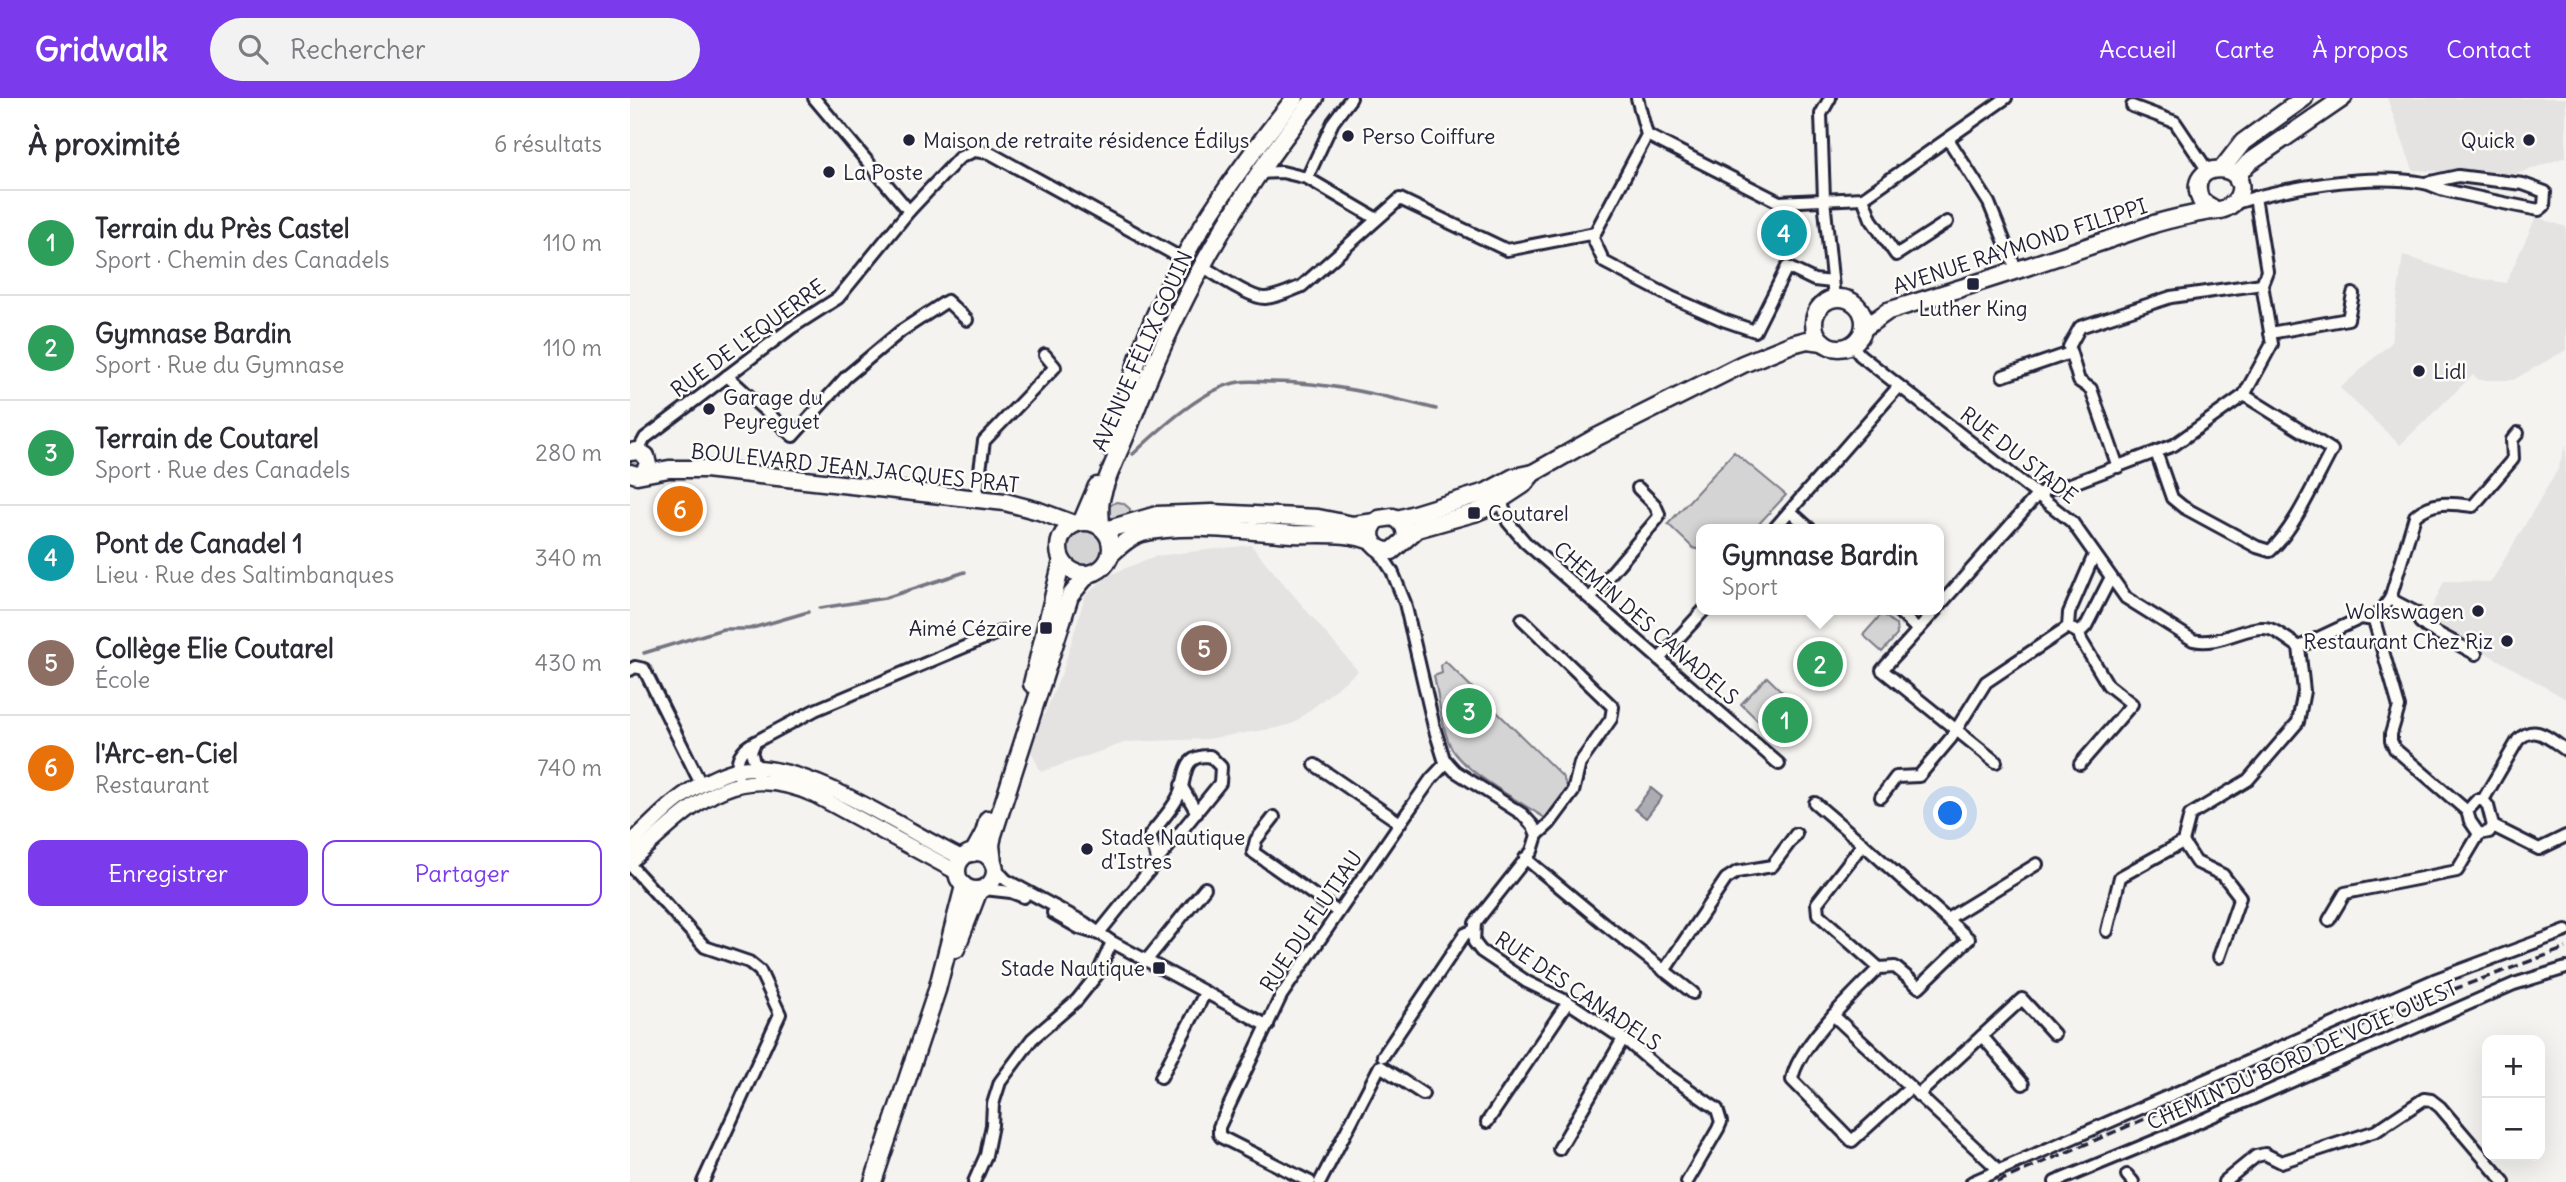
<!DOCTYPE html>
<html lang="fr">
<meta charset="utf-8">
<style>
:root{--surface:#fff;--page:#f2f2f3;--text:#2b2b33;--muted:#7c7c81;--line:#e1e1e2;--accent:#7c3aed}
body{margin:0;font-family:Delius,sans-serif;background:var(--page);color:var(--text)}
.controls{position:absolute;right:21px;bottom:21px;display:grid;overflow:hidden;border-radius:14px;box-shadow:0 7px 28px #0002}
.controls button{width:63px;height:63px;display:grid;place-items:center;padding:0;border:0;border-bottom:2px solid var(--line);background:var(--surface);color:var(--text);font:35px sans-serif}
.you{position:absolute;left:1321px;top:716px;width:24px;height:24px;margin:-18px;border:5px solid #fff;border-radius:50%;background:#1a73e8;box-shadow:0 0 0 10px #1a73e833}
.badge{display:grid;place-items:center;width:46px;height:46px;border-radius:50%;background:var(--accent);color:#fff;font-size:23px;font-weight:700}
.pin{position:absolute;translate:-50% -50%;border:4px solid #fff;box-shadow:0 2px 7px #0006}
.popup{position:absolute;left:1066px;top:426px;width:248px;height:91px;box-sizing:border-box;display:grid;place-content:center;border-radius:14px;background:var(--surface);filter:drop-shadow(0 2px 5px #0005);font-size:23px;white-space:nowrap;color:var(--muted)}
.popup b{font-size:26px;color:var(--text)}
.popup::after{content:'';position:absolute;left:50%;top:100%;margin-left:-14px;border:14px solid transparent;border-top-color:var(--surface)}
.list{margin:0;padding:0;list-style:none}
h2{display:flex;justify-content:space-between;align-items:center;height:91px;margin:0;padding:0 28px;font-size:30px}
h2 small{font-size:23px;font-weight:400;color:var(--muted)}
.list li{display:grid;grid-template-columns:46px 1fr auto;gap:21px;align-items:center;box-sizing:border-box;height:105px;padding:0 28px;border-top:2px solid var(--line)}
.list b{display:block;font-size:26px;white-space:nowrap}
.list p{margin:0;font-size:23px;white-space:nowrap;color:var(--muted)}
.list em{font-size:23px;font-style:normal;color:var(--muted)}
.actions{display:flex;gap:14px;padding:21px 28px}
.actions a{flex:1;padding:16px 0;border:2px solid var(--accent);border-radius:14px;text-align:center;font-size:24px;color:var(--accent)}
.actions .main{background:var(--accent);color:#fff}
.icon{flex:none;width:38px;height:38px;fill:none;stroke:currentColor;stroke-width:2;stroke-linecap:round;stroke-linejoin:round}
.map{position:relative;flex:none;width:1936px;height:1084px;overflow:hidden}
header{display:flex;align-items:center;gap:42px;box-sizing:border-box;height:98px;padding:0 35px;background:var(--accent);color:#fff}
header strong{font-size:33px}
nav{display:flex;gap:38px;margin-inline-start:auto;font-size:24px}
.search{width:490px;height:63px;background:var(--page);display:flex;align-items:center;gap:18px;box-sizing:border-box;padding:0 24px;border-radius:38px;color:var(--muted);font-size:26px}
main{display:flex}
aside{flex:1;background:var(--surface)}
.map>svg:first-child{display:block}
.built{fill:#e4e3e2}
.green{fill:#d5d4d5;stroke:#7c7b88;stroke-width:2}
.water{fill:#acacb2;stroke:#757582;stroke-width:2}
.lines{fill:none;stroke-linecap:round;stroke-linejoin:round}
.stream{stroke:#757582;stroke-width:3.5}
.minor-casing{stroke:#22223b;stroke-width:16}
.tertiary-casing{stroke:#22223b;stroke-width:19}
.secondary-casing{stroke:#22223b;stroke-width:21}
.minor{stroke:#fdfcf7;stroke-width:10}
.tertiary{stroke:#fdfcf7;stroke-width:14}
.secondary{stroke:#fdfcf7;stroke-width:16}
.rail{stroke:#22223b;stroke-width:3.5;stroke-dasharray:10 5;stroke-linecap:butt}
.poi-dot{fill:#22223b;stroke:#fdfcf7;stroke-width:2.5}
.labels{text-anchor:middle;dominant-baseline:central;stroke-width:5;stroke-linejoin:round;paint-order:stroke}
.poi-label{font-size:21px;fill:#22223b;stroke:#fdfcf7;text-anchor:start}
.street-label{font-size:21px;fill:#22223b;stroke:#fdfcf7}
</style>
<header>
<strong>Gridwalk</strong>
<div class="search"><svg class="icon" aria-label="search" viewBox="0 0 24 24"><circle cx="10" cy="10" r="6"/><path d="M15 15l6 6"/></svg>Rechercher</div>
<nav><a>Accueil</a><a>Carte</a><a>À propos</a><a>Contact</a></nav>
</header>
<main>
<aside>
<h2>À proximité<small>6 résultats</small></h2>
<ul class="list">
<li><span class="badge" style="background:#2e9e5b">1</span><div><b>Terrain du Près Castel</b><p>Sport · Chemin des Canadels</p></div><em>110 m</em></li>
<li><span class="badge" style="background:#2e9e5b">2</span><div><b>Gymnase Bardin</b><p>Sport · Rue du Gymnase</p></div><em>110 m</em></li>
<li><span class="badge" style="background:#2e9e5b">3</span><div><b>Terrain de Coutarel</b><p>Sport · Rue des Canadels</p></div><em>280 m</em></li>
<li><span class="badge" style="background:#0f9aa8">4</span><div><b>Pont de Canadel 1</b><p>Lieu · Rue des Saltimbanques</p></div><em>340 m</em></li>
<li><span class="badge" style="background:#8d6e63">5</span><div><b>Collège Elie Coutarel</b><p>École</p></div><em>430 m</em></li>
<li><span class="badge" style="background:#e8710a">6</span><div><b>l'Arc-en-Ciel</b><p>Restaurant</p></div><em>740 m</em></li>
</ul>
<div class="actions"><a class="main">Enregistrer</a><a>Partager</a></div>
</aside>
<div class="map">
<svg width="1936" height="1084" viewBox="0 0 1936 1084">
<rect width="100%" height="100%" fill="#f4f3ef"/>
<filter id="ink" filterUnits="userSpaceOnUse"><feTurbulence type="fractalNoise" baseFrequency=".0143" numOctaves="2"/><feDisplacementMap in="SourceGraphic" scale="14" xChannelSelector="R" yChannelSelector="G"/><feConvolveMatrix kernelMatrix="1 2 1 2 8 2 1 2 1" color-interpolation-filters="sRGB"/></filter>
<g filter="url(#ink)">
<g class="built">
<path d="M1757,0H1936V59L1880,78L1783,72Z"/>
<path d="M1906,119L1936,129V252L1883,282H1849L1843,277L1770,347L1710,290L1761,245L1773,157L1834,178L1876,185Z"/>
<path d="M1936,346V601L1797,521L1814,483L1861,484L1928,371Z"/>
<path d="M621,447L728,573L664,625L647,630L577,641L497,644L411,674L400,651L433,572L455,498L479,477L525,458Z"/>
</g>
<g class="green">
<path d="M1104,354L1156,397L1124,431H1071V452L1063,450L1038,426Z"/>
<path d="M486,404L493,405L500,411L499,421L483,422L477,416L478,409Z"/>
<circle cx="455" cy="450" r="20"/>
<path d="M1244,512H1248L1266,527L1267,537L1252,554L1233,537L1250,518Z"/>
<path d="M815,563L932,678L938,690L915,720C891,704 830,672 820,647C811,628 809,599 804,578L812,575L811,567Z"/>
<path d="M1137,579L1176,617L1150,644L1111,606Z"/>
</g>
<path class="water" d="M1021,690L1032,699L1016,720L1005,711Z"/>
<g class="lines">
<g class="stream">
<path d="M503,356C529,332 573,290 609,284C620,282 631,284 642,284C698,284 751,297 806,311"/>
<path d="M190,510L255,500L335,474"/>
<path d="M14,555L93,531H119L178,514"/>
</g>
<defs>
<g id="minor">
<path d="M184,0L279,113"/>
<path d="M721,0L703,24L677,80L747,121"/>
<path d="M1200,0L1191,16L1194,101L1204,200"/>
<path d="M1502,8L1545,24L1578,73"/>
<path d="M1017,37L1149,104L1233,100L1376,0"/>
<path d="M1318,41L1359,105L1382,162L1388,172"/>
<path d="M628,75L652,74L677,80"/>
<path d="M1233,100L1241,121L1266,157L1317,124"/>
<path d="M1603,106C1654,89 1740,75 1794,85C1801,86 1807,90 1814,92C1845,99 1877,106 1909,112L1914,108L1915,94L1893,86L1828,78L1796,85"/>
<path d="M961,136L974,164L1041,199L1093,222L1125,233L1157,169L1184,182L1202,184"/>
<path d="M571,167C583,175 622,201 635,200C648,199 660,193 672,188L770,101L877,152L965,135L1017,37L1007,0"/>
<path d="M1640,235L1718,221L1723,196"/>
<path d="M1222,247L1230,257L1442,424L1496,500L1563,542C1590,549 1618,525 1640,531C1649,534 1660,543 1669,549"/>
<path d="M97,278L163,338L216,279L271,233L317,203L337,222"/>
<path d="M1373,278L1440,255"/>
<path d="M8,353L15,340L161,230L208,200L279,113L329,60L344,53L360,55L553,161"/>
<path d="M1526,354L1542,400L1553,409L1627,449L1640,453C1664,432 1686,381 1702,352L1614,297"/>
<path d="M1488,369L1461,291L1449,283L1439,249L1450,229L1541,199L1632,186"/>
<path d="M1410,398L1415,391L1438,387L1544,347L1614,297L1642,246L1632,186L1637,173L1625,99"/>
<path d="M346,401L354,343L425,269L415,257"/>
<path d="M871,402L878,424L895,444L1149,666"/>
<path d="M1160,413L1180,431"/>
<path d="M1144,431L1269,288"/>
<path d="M747,450L762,473L775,505L804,629L814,661L825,673L892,716L903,728L907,737L902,753L845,825L844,844L851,853L897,884L938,904L998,944L1027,969L1087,1011L1091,1024L1088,1031L1057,1084"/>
<path d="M1464,457L1439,515L1438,529L1449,535L1456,528L1480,481"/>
<path d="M960,500L1028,420L1029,416L1025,407L1008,390"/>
<path d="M1760,501L1787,515L1790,524L1796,529L1846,556"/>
<path d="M1309,508L1408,396"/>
<path d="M1267,512L1288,532"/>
<path d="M1306,512L1252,572L1366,664"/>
<path d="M892,521L983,609L981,621L950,665L943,694L920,725L907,737"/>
<path d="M1744,522L1760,501L1785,418C1802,402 1821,405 1843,408L1883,361L1882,342L1888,335"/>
<path d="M1744,522L1769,609L1761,636V643L1765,651L1837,713"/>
<path d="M1449,535L1451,542L1478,587L1502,606L1450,666"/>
<path d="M1029,561L1074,512"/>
<path d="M0,572L5,569L14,571L71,686"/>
<path d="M125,644L185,612L372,533"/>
<path d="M685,667L770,725"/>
<path d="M108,677C105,662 111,650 125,644L121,654L128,675"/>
<path d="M551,687L567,715"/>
<path d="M1251,699L1266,679L1289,678L1321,640L1356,584L1438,529"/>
<path d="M1847,702H1853L1858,708L1863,728L1859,734L1849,736L1840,723L1837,713Z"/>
<path d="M1853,702L1888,642C1906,625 1919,641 1936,652"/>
<path d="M1185,705L1233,746"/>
<path d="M644,719L626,742L623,754L708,814"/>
<path d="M1863,728L1909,751L1936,738"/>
<path d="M1553,744L1560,717L1618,682L1668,624L1674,593L1669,549L1731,520L1744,522"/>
<path d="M895,760L977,828L1063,895"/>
<path d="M0,767L75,849L119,864L130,873L150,916L73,1084"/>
<path d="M364,769L376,782L455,825L482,844L638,928"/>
<path d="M354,791L381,794L394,799"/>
<path d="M423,815L449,830L462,834"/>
<path d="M1317,821L1407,766"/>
<path d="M1699,822L1715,795L1827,773L1849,736"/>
<path d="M1477,833L1490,779L1553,744L1566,764L1593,777L1610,799L1589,859"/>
<path d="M468,836L590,685L591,669L580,658C550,657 558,678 549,697C543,711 529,725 520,737L528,765"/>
<path d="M516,863L575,790"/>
<path d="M1249,870L1265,869L1289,889L1339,841L1233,746L1187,805L1188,816L1249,870C1225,894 1166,950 1162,982L1222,1043L1280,990"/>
<path d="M1034,873L1096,781L1107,774L1142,768L1166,736"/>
<path d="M1203,917L1369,1072"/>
<path d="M1352,938L1393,986"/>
<path d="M753,958L835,836L844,832"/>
<path d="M531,979L575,895"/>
<path d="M1288,997L1392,901L1424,936"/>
<path d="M857,1024L938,904"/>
<path d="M929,1051L993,941"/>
<path d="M1497,1077L1503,1084"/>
<path d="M344,1084L356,1057L362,1027L363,1006L370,984L402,941L447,902L467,877L482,844"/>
<path d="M680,1084L591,1039L589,1036V1029L651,898L770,725L801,681L817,664"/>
<path d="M690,1084L750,968L793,996"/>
<path d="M1342,1084L1804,882L1936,833"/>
<path d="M1425,1084L1539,1037L1884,886L1936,870"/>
<path d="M1594,1084L1626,1058L1635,1056L1651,1064L1746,1033L1794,1001L1801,1002L1810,1009L1874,1084"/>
</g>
<g id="tertiary">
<path d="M0,746C24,723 49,695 80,682C92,676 107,670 121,670C184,668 274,732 332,760"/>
<path d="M0,763C59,712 100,659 185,697L327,774"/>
</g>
<g id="secondary">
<path d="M1592,71L1613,44L1674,0"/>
<path d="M1608,83L1611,73L1618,65L1713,0"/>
<circle cx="1209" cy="225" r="25"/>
<path d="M1234,230L1258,213C1345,186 1432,158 1518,128C1537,121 1556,118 1575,114C1582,113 1590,113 1596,110C1601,108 1605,104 1608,99C1624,63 1552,60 1571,103L1586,112"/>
<path d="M480,350C492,313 502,275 516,239C550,151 607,72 665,0"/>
<path d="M0,354L8,353L16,358L18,367L14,374"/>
<path d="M0,375L7,377L39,371H75L375,404L409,413L444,426"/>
<path d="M768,421L856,394L884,379L903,375"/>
<path d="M452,423L467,388"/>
<circle cx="455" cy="450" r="26"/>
<path d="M471,429C471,420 469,410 471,402C475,380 490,353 498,332C545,208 601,103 685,0"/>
<path d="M475,432L527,417L582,415L688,420L723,427L745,424"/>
<path d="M775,441C777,431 773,424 763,419L749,421C734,434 742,454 762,453L787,431L844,415L861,408L893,387L903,375L965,340L1113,266L1162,246L1177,242L1193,244"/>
<path d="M481,456C490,448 499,439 512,435C554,424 618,433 663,436C689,437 718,433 743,444"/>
<path d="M402,586L432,463"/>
<circle cx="346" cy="773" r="19"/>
<path d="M343,755L354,735L358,721"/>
<path d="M363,765L361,747L363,737L440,498L458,476"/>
<path d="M326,851L349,792"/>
<path d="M243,1084L307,892L334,788"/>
</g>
</defs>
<use href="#minor" class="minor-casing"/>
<use href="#tertiary" class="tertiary-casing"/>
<use href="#secondary" class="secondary-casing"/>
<use href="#minor" class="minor"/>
<use href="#tertiary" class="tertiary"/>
<use href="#secondary" class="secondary"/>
<path class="rail" d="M1367,1084L1789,904L1936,850"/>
</g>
</g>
<g class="poi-dot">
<circle cx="718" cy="38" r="7"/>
<circle cx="279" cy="42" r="7"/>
<circle cx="1899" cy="42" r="7"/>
<circle cx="199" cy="74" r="7"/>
<rect x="1336" y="179" width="14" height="14" rx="3.5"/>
<circle cx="1789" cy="273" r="7"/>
<circle cx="79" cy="311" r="7"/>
<rect x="837" y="408" width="14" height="14" rx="3.5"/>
<circle cx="1848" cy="513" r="7"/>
<rect x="409" y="523" width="14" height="14" rx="3.5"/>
<circle cx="1877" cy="543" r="7"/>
<circle cx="457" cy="751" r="7"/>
<rect x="522" y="863" width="14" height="14" rx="3.5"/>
</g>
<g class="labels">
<g class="poi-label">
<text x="732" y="38">Perso Coiffure</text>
<text x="293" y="42">Maison de retraite résidence Édilys</text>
<text x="1885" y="42" text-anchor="end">Quick</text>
<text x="213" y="74">La Poste</text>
<text x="1343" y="210" text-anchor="middle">Luther King</text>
<text x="1803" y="273">Lidl</text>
<text x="93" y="299">Garage du<tspan x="93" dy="24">Peyreguet</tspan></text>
<text x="858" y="415">Coutarel</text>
<text x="1834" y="513" text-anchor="end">Wolkswagen</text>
<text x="402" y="530" text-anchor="end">Aimé Cézaire</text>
<text x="1863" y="543" text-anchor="end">Restaurant Chez Riz</text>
<text x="471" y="739">Stade Nautique<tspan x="471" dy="24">d'Istres</tspan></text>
<text x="515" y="870" text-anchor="end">Stade Nautique</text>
</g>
<g class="street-label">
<text transform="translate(1390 148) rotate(-18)">AVENUE RAYMOND FILIPPI</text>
<text transform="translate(118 240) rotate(-36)">RUE DE L'EQUERRE</text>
<text transform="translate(512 253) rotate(-66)">AVENUE FÉLIX GOUIN</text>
<text transform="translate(1389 357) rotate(38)">RUE DU STADE</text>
<text transform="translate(225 370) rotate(6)">BOULEVARD JEAN JACQUES PRAT</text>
<text transform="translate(1016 525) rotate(41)">CHEMIN DES CANADELS</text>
<text transform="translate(681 823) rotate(-56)">RUE DU FLUTIAU</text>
<text transform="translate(948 893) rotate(34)">RUE DES CANADELS</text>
<text transform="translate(1672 957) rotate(-24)">CHEMIN DU BORD DE VOIE OUEST</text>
</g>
</g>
</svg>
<div class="controls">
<button>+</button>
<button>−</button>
</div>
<div class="you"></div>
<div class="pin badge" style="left:1155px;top:622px;background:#2e9e5b">1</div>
<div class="pin badge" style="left:1190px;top:566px;background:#2e9e5b">2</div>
<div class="popup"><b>Gymnase Bardin</b>Sport</div>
<div class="pin badge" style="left:839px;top:613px;background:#2e9e5b">3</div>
<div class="pin badge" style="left:1154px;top:135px;background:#0f9aa8">4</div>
<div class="pin badge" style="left:574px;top:550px;background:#8d6e63">5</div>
<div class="pin badge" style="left:50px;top:411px;background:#e8710a">6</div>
</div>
</main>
